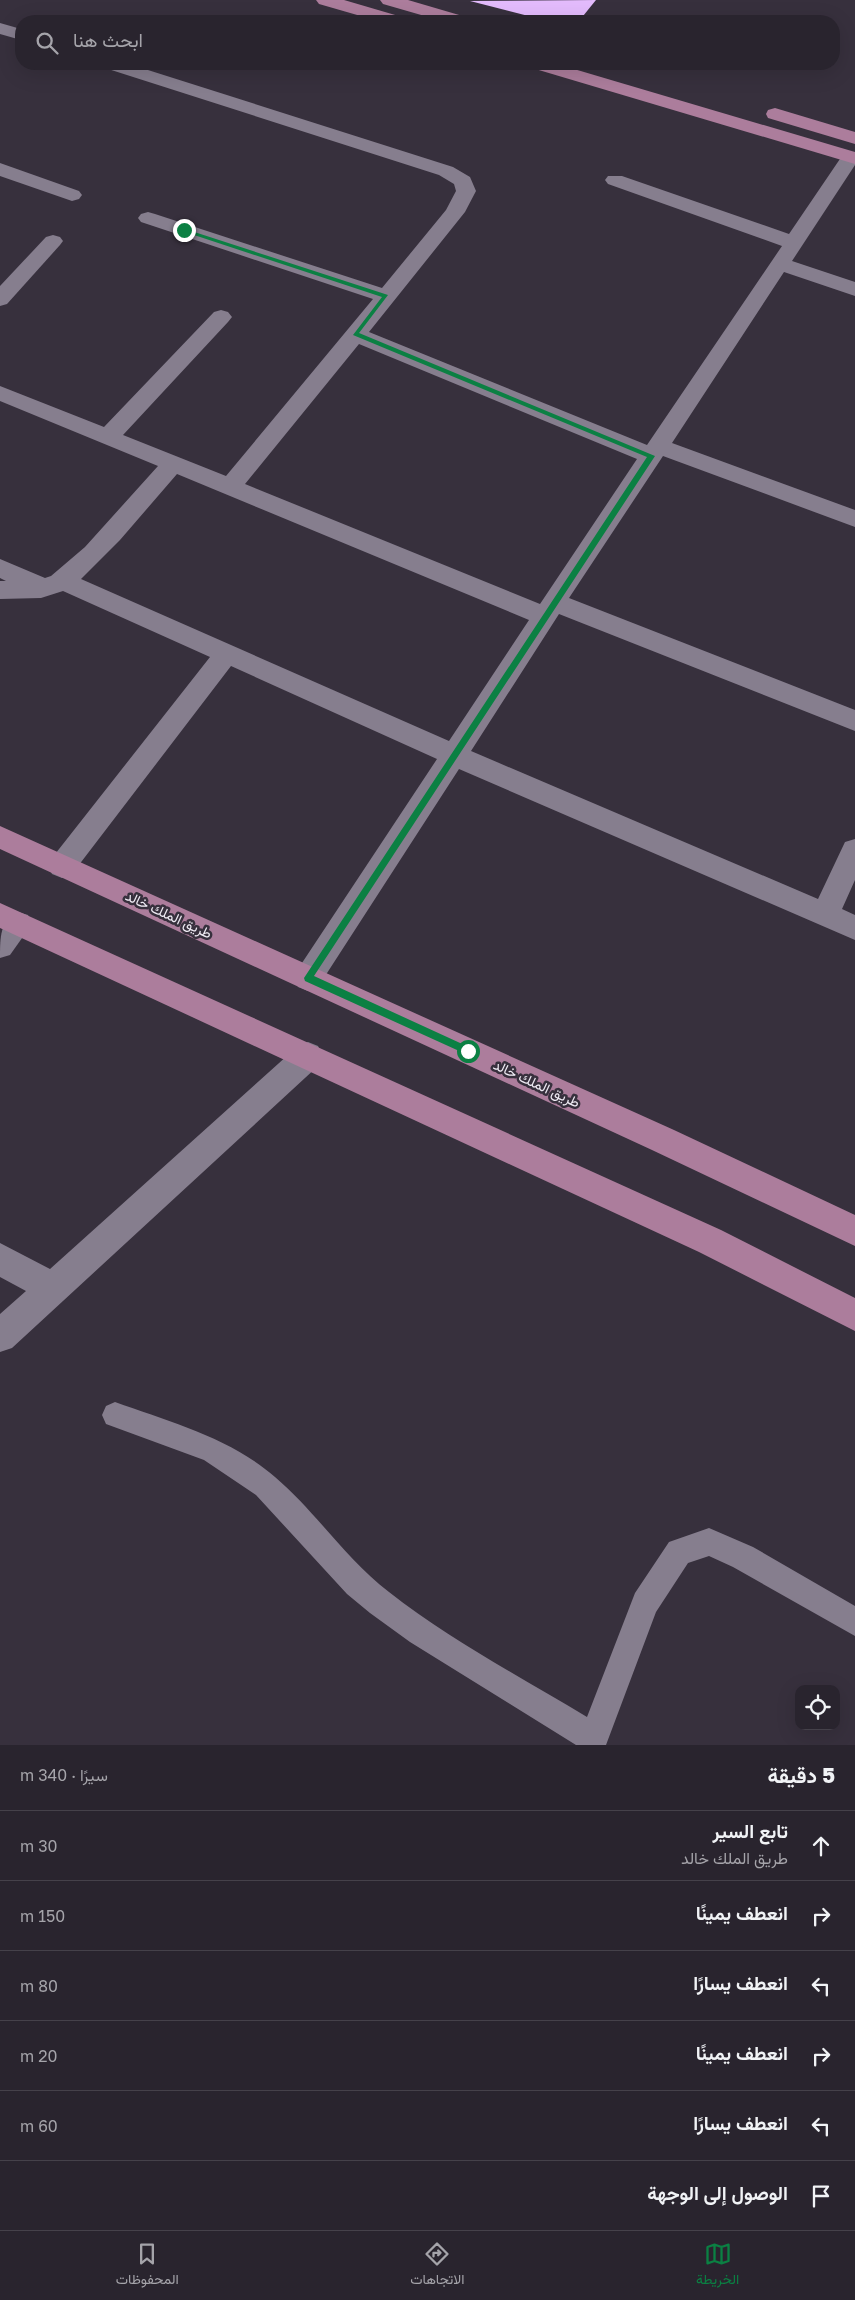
<!DOCTYPE html>
<html lang="ar">
<meta charset="utf-8">
<style>
:root{--surface:#29242e;--page:#35303a;--text:#f1f3f6;--muted:#a5a4aa;--line:#45414a;--accent:#0b8043}
body{margin:0;font-family:"Golos Text",Vazirmatn,sans-serif;background:var(--page);color:var(--text);direction:rtl}
.controls{position:absolute;right:15px;bottom:15px;display:grid;overflow:hidden;border-radius:10px;box-shadow:0 5px 20px #0002}
.controls button{width:45px;height:45px;display:grid;place-items:center;padding:0;border:0;border-bottom:1px solid var(--line);background:var(--surface);color:var(--text);font:25px sans-serif}
.stop{position:absolute;width:15px;height:15px;margin:-11px;border:4px solid #0b8043;border-radius:50%;background:#fff}
.stop.end{background:#0b8043;border-color:#fff;box-shadow:0 1px 5px #0008}
.list{margin:0;padding:0;list-style:none}
h2{display:flex;justify-content:space-between;align-items:center;height:65px;margin:0;padding:0 20px;font-size:21px}
h2 small{font-size:16px;font-weight:400;color:var(--muted)}
.list li{display:grid;grid-template-columns:32px 1fr auto;gap:15px;align-items:center;box-sizing:border-box;height:70px;padding:0 20px;border-top:1px solid var(--line)}
.list b{display:block;font-size:19px;white-space:nowrap}
.list p{margin:0;font-size:16px;white-space:nowrap;color:var(--muted)}
.list em{font-size:16px;font-style:normal;color:var(--muted)}
.icon{flex:none;width:28px;height:28px;fill:none;stroke:currentColor;stroke-width:2;stroke-linecap:round;stroke-linejoin:round}
.map{position:relative;flex:none;width:855px;height:1745px;overflow:hidden;direction:ltr}
.search{position:absolute;background:var(--surface);box-shadow:0 5px 20px #0002;left:15px;right:15px;top:15px;height:55px;display:flex;align-items:center;gap:12px;box-sizing:border-box;padding:0 18px;border-radius:20px;color:var(--muted);font-size:19px}
.sheet{height:485px;background:var(--surface)}
nav{display:flex;justify-content:space-around;align-items:center;box-sizing:border-box;height:70px;border-top:1px solid var(--line);background:var(--surface);font-size:14px;color:var(--muted)}
nav a{display:grid;justify-items:center;gap:2px}
nav .on{color:var(--accent)}
.map>svg:first-child{display:block}
.building{fill:#e3bbfc}
.lines{fill:none;stroke-linecap:round;stroke-linejoin:round}
.service{fill:#867e8e;fill-rule:evenodd}
.minor{fill:#867e8e;fill-rule:evenodd}
.primary{fill:#ac7d9c;fill-rule:evenodd}
.route{fill:#0b8043}
.labels{text-anchor:middle;dominant-baseline:central;stroke-width:5;stroke-linejoin:round;paint-order:stroke}
.street-label{font-size:14px;fill:#f0ecf5;stroke:#37303d}
</style>
<div class="map">
<svg width="855" height="1745" viewBox="0 0 855 1745">
<rect width="100%" height="100%" fill="#37303d"/>
<path class="building" d="M596,0L579,21H548L470,1Z"/>
<g class="lines">
<path class="service" d="M115,1402C170,1422 229,1437 275,1477C316,1512 346,1559 389,1592C450,1640 521,1677 587,1717L635,1593L669,1542L709,1528L753,1547L855,1606V1636L733,1567L709,1556L688,1563L656,1612L606,1745H576L410,1642L370,1613L347,1594L256,1495L204,1460L106,1424L102,1415L106,1406Z"/>
<g class="minor">
<path d="M0,23L21,29V40L0,34Z"/>
<path d="M102,64H129L453,167L470,177L476,191L465,212L369,332L647,445L782,246L608,184L605,180L608,176H622L789,234L844,153L855,152V165L792,261L855,282V296L784,272L672,443L855,510V527L663,456L569,598L855,710V731L559,614L471,751L818,899L845,842L855,839V880L842,909L855,915V940L459,769L318,987L308,991L298,987L294,978L298,969L437,759L231,666L72,874L62,878L52,874L48,866L52,858L210,657L63,591L41,598L0,599V581H6L0,578V559L45,578L51,576L85,547L158,466L0,401V386L104,427L214,312L221,310L228,312L232,317L228,322L123,435L226,476L373,299L141,222L138,218L141,214L148,212L155,214L382,288L446,210L456,191L454,184L439,175L105,68ZM359,344L637,459L540,604L245,484ZM177,474L529,620L449,741L81,579L120,540Z"/>
<path d="M0,163L79,191L82,195L79,199L72,201L0,176Z"/>
<path d="M53,235L60,237L63,241L60,245L7,304L0,306V286L46,237Z"/>
<path d="M18,912L28,915L32,924L10,955L0,958C0,937 0,920 18,912Z"/>
<path d="M308,1042L318,1046L323,1056L318,1066L12,1348L0,1352V1314L26,1291L0,1277V1243L50,1269L298,1046Z"/>
</g>
<g class="primary">
<path d="M316,0H344L402,17L405,21H378L319,4Z"/>
<path d="M380,0H408L466,17L469,21H442L383,4Z"/>
<path d="M529,64H557L855,152V164L532,68Z"/>
<path d="M775,108L855,132V144L768,118L766,114L768,110Z"/>
<path d="M0,826L674,1130L855,1215V1246L652,1150L0,849Z"/>
<path d="M0,903L721,1230L855,1298V1331L699,1252L0,928Z"/>
</g>
</g>
<path class="route" d="M182,228L388,295L359,333L655,456L314,976L471,1048L472,1051L468,1055L305,981L304,978L647,457L353,335L382,297L182,231Z"/>
<g class="labels">
<g class="street-label">
<text transform="translate(169 914) rotate(25)">طريق الملك خالد</text>
<text transform="translate(537 1083) rotate(25)">طريق الملك خالد</text>
</g>
</g>
</svg>
<div class="controls">
<button><svg class="icon" aria-label="locate" viewBox="0 0 24 24"><circle cx="12" cy="12" r="6"/><path d="M12 2v4M12 18v4M2 12h4M18 12h4"/></svg></button>
</div>
<div class="stop" style="left:468px;top:1051px"></div>
<div class="stop end" style="left:184px;top:230px"></div>
<div class="search"><svg class="icon" aria-label="search" viewBox="0 0 24 24"><circle cx="10" cy="10" r="6"/><path d="M15 15l6 6"/></svg>ابحث هنا</div>
</div>
<section class="sheet">
<h2>5 دقيقة<small>سيرًا · 340 m</small></h2>
<ul class="list">
<li><svg class="icon" aria-label="ahead" viewBox="0 0 24 24"><path d="M12 20V5M6 11l6-6 6 6"/></svg><div><b>تابع السير</b><p>طريق الملك خالد</p></div><em>30 m</em></li>
<li><svg class="icon" aria-label="right" viewBox="0 0 24 24"><path d="M7 20v-9h11M14 6l5 5-5 5"/></svg><div><b>انعطف يمينًا</b></div><em>150 m</em></li>
<li><svg class="icon" aria-label="left" viewBox="0 0 24 24"><path d="M17 20v-9H6M10 6l-5 5 5 5"/></svg><div><b>انعطف يسارًا</b></div><em>80 m</em></li>
<li><svg class="icon" aria-label="right" viewBox="0 0 24 24"><path d="M7 20v-9h11M14 6l5 5-5 5"/></svg><div><b>انعطف يمينًا</b></div><em>20 m</em></li>
<li><svg class="icon" aria-label="left" viewBox="0 0 24 24"><path d="M17 20v-9H6M10 6l-5 5 5 5"/></svg><div><b>انعطف يسارًا</b></div><em>60 m</em></li>
<li><svg class="icon" aria-label="arrive" viewBox="0 0 24 24"><path d="M6 21V4h12l-3 4 3 4H6"/></svg><div><b>الوصول إلى الوجهة</b></div></li>
</ul>
</section>
<nav>
<a class="on"><svg class="icon" aria-label="map" viewBox="0 0 24 24"><path d="M3 6l6-2 6 2 6-2v14l-6 2-6-2-6 2zM9 4v14M15 6v14"/></svg>الخريطة</a>
<a><svg class="icon" aria-label="directions" viewBox="0 0 24 24"><path d="M12 3l9 9-9 9-9-9zM9 14v-3h6M13 9l2 2-2 2"/></svg>الاتجاهات</a>
<a><svg class="icon" aria-label="saved" viewBox="0 0 24 24"><path d="M7 4h10v16l-5-4-5 4z"/></svg>المحفوظات</a>
</nav>
